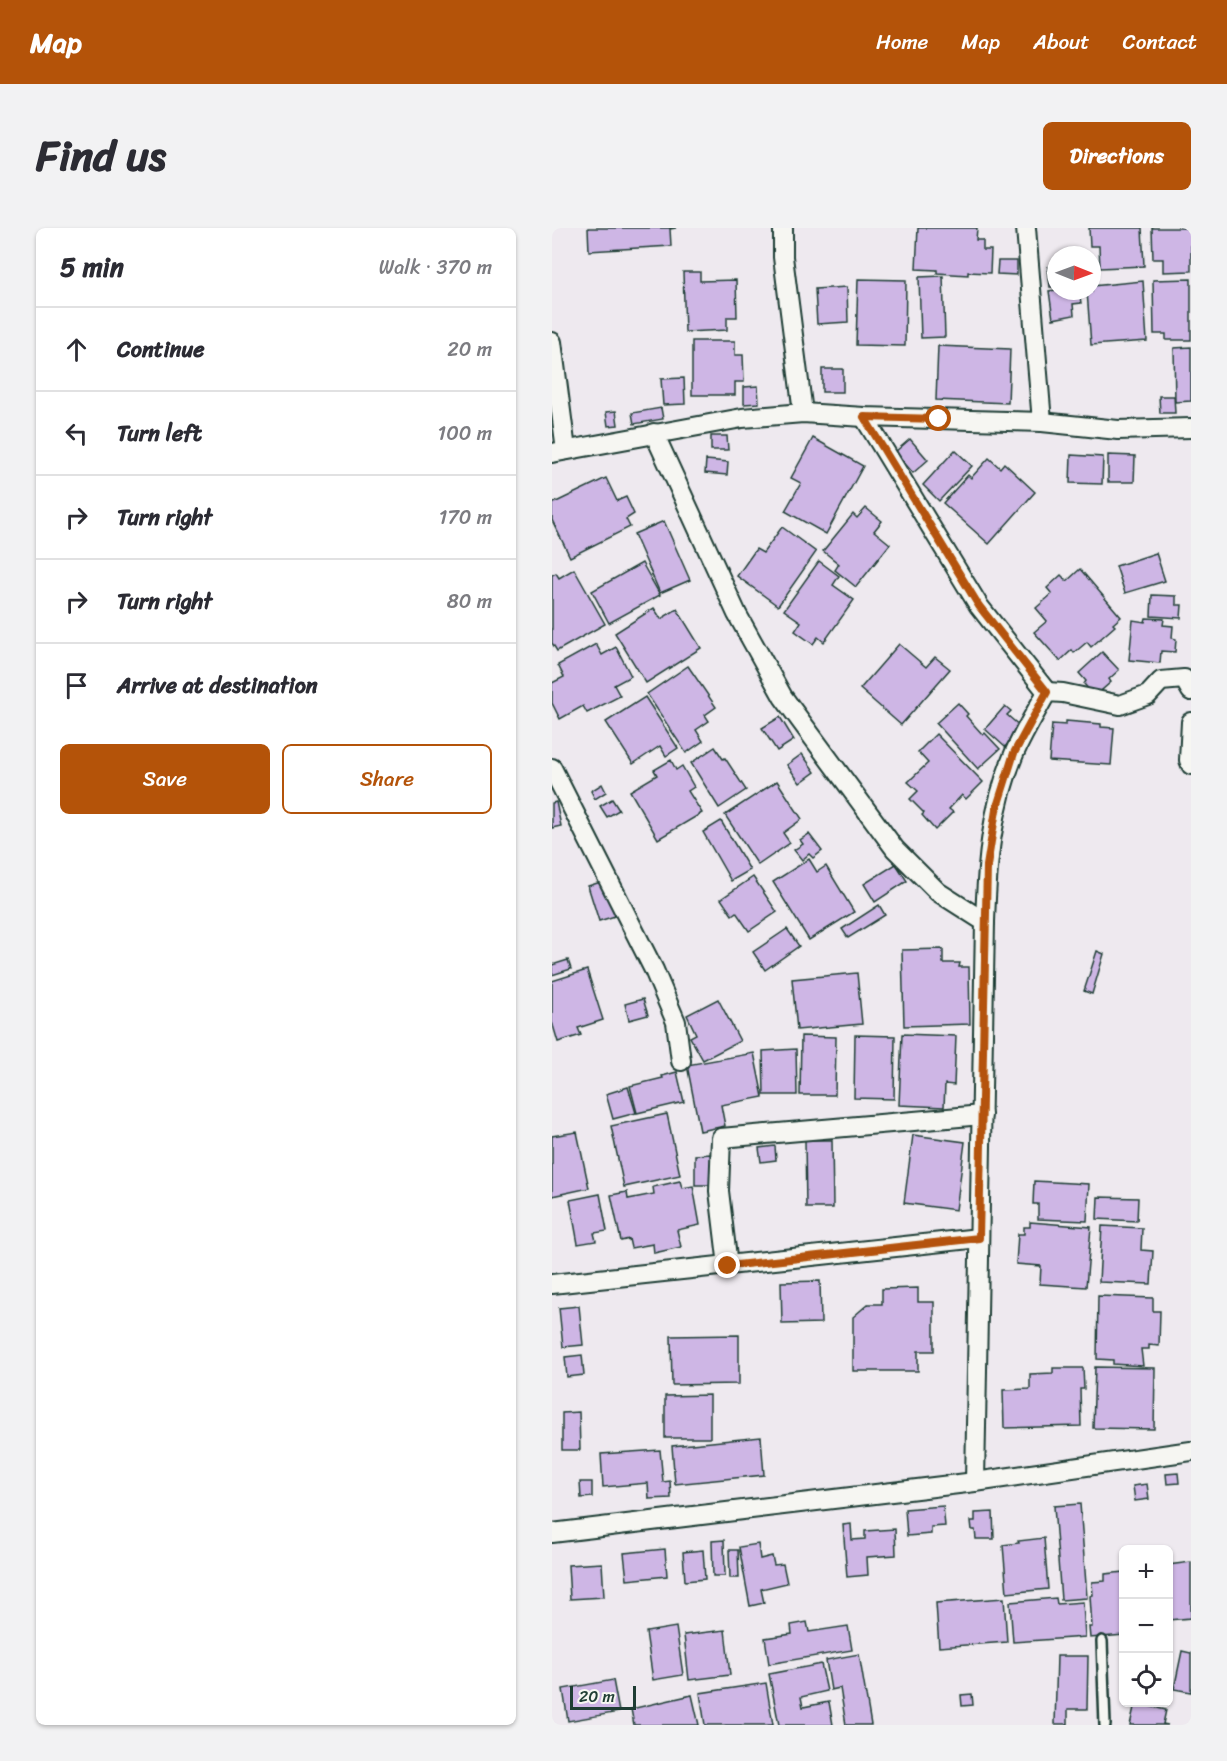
<!DOCTYPE html>
<meta charset="utf-8">
<style>
:root{--surface:#fff;--page:#f2f2f3;--text:#2b2b33;--muted:#7c7c81;--line:#e1e1e2;--accent:#b45309}
body{margin:0;font-family:Sriracha,sans-serif;background:var(--page);color:var(--text)}
.controls{position:absolute;right:18px;bottom:18px;display:grid;overflow:hidden;border-radius:9px;box-shadow:0 2px 4px #0004}
.controls button{width:54px;height:54px;display:grid;place-items:center;padding:0;border:0;border-bottom:2px solid var(--line);background:var(--surface);color:var(--text);font:30px sans-serif}
.compass{position:absolute;left:495px;top:18px;width:54px;height:54px;border-radius:50%;background:var(--surface);box-shadow:0 2px 4px #0004;rotate:91deg}
.scale{position:absolute;left:18px;bottom:15px;width:66px;box-sizing:border-box;padding-left:6px;border:3px solid #1f3d34;border-top:0;font-size:16px;line-height:21px;white-space:nowrap;color:#1f3d34;-webkit-text-stroke:4px #f6f6f2;paint-order:stroke}
.stop{position:absolute;width:18px;height:18px;margin:-14px;border:4px solid #b45309;border-radius:50%;background:#fff}
.stop.end{background:#b45309;border-color:#fff;box-shadow:0 2px 6px #0008}
.list{margin:0;padding:0;list-style:none}
h2{display:flex;justify-content:space-between;align-items:center;height:78px;margin:0;padding:0 24px;font-size:26px}
h2 small{font-size:20px;font-weight:400;color:var(--muted)}
.list li{display:grid;grid-template-columns:39px 1fr auto;gap:18px;align-items:center;box-sizing:border-box;height:84px;padding:0 24px;border-top:2px solid var(--line)}
.list b{display:block;font-size:22px;white-space:nowrap}
.list em{font-size:20px;font-style:normal;color:var(--muted)}
.actions{display:flex;gap:12px;padding:18px 24px}
.actions a{flex:1;padding:14px 0;border:2px solid var(--accent);border-radius:9px;text-align:center;font-size:21px;color:var(--accent)}
.actions .main{background:var(--accent);color:#fff}
.icon{flex:none;width:33px;height:33px;fill:none;stroke:currentColor;stroke-width:2;stroke-linecap:round;stroke-linejoin:round}
.map{position:relative;flex:none;width:639px;height:1497px;overflow:hidden;border-radius:9px}
header{display:flex;align-items:center;gap:36px;box-sizing:border-box;height:84px;padding:0 30px;background:var(--accent);color:#fff}
header strong{font-size:28px}
nav{display:flex;gap:33px;margin-inline-start:auto;font-size:21px}
.intro{display:flex;align-items:center;justify-content:space-between;box-sizing:border-box;height:144px;padding:0 36px}
h1{margin:0;font-size:42px}
.button{padding:15px 27px;border-radius:9px;background:var(--accent);color:#fff;font-size:21px;font-weight:700}
main{display:flex;gap:36px;padding:0 36px}
aside{flex:1;background:var(--surface);border-radius:9px;box-shadow:0 2px 4px #0004}
.map>svg:first-child{display:block}
.building{fill:#ceb6e5;stroke:#1f3d34;stroke-width:1.5}
.lines{fill:none;stroke-linecap:round;stroke-linejoin:round}
.service-casing{stroke:#1f3d34;stroke-width:14}
.minor-casing{stroke:#1f3d34;stroke-width:22}
.service{stroke:#f6f6f2;stroke-width:9}
.minor{stroke:#f6f6f2;stroke-width:18}
.route{stroke:#b45309;stroke-width:8}
</style>
<header>
<strong>Map</strong>
<nav><a>Home</a><a>Map</a><a>About</a><a>Contact</a></nav>
</header>
<div class="intro"><h1>Find us</h1><a class="button">Directions</a></div>
<main>
<aside>
<h2>5 min<small>Walk · 370 m</small></h2>
<ul class="list">
<li><svg class="icon" aria-label="ahead" viewBox="0 0 24 24"><path d="M12 20V5M6 11l6-6 6 6"/></svg><div><b>Continue</b></div><em>20 m</em></li>
<li><svg class="icon" aria-label="left" viewBox="0 0 24 24"><path d="M17 20v-9H6M10 6l-5 5 5 5"/></svg><div><b>Turn left</b></div><em>100 m</em></li>
<li><svg class="icon" aria-label="right" viewBox="0 0 24 24"><path d="M7 20v-9h11M14 6l5 5-5 5"/></svg><div><b>Turn right</b></div><em>170 m</em></li>
<li><svg class="icon" aria-label="right" viewBox="0 0 24 24"><path d="M7 20v-9h11M14 6l5 5-5 5"/></svg><div><b>Turn right</b></div><em>80 m</em></li>
<li><svg class="icon" aria-label="arrive" viewBox="0 0 24 24"><path d="M6 21V4h12l-3 4 3 4H6"/></svg><div><b>Arrive at destination</b></div></li>
</ul>
<div class="actions"><a class="main">Save</a><a>Share</a></div>
</aside>
<div class="map">
<svg width="639" height="1497" viewBox="0 0 639 1497">
<rect width="100%" height="100%" fill="#eee9ef"/>
<filter id="ink" filterUnits="userSpaceOnUse"><feTurbulence type="fractalNoise" baseFrequency=".0167" numOctaves="2"/><feDisplacementMap in="SourceGraphic" scale="12" xChannelSelector="R" yChannelSelector="G"/><feConvolveMatrix kernelMatrix="1 2 1 2 8 2 1 2 1" color-interpolation-filters="sRGB"/></filter>
<g filter="url(#ink)">
<g class="building">
<path d="M36,0H124L118,1L119,18L37,23Z"/>
<path d="M366,0H425L424,12H431V22H439L438,45L416,44V47L385,45V42L364,41Z"/>
<path d="M537,0H590L592,38L548,40L547,18H538Z"/>
<path d="M600,0H639V43L611,44V31H601Z"/>
<path d="M446,33H465V47L445,46Z"/>
<path d="M504,38V59H498L496,39Z"/>
<path d="M131,44H148V53L184,52L185,89H175V102L133,104Z"/>
<path d="M391,48L393,109L369,110L367,49Z"/>
<path d="M306,51L354,52L353,118L304,117Z"/>
<path d="M639,51V112H614V106H602L601,52Z"/>
<path d="M591,53L595,113L539,117L535,63H540V58Z"/>
<path d="M295,59L296,94L265,96L263,61Z"/>
<path d="M504,62L527,63L529,75L521,76L522,87L501,91L497,63Z"/>
<path d="M140,113H183V127H191L192,154H183V167H140Z"/>
<path d="M386,118L458,121L456,175L384,172Z"/>
<path d="M639,119V173L623,174L622,120Z"/>
<rect x="270" y="141" width="21" height="23"/>
<path d="M132,150L133,176L111,177L109,151Z"/>
<path d="M206,158L207,175L192,176V159Z"/>
<path d="M607,168H622L623,185H608Z"/>
<path d="M109,180L111,191L82,196L80,185Z"/>
<path d="M64,183L66,197L56,198L54,184Z"/>
<path d="M159,208H175L176,222H159Z"/>
<path d="M261,210L311,238L274,306L233,283L249,255L239,250Z"/>
<path d="M358,211L376,232L361,245L343,224Z"/>
<path d="M403,222L420,238L387,273L371,257Z"/>
<path d="M519,227L551,229L550,256L518,255Z"/>
<path d="M556,227L583,228L582,254H556Z"/>
<path d="M437,230L448,240L452,235L483,264L437,316L391,275L416,247L419,250Z"/>
<path d="M154,232L176,234L175,247L153,245Z"/>
<path d="M54,250L65,273L74,269L82,286L74,291L78,299L18,329L0,292V276Z"/>
<path d="M314,280L330,293L322,303L338,316L304,359L283,342L287,336L271,323L301,286L305,290Z"/>
<path d="M112,293L138,352L108,365L82,306Z"/>
<path d="M230,299L264,324L226,378L185,348L204,321L211,325Z"/>
<path d="M604,325L613,353L573,365L564,338Z"/>
<path d="M267,333L287,348L281,357L302,372L272,414L266,409L261,416L243,403L249,394L232,382Z"/>
<path d="M90,335L108,367L57,395L40,363Z"/>
<path d="M22,341L53,396L5,423L0,415V347L4,345L7,350Z"/>
<path d="M528,341L569,389L561,396L563,398L539,419L535,414L522,425L520,422L508,433L482,404L495,393L484,380L500,366L495,360L509,347L515,353Z"/>
<path d="M600,367L624,368V377H630L629,390L599,388Z"/>
<path d="M102,380L109,391L125,381L149,420L94,455L63,405Z"/>
<path d="M594,390L612,391L611,397L621,398L620,410L624,411L623,424L609,423L608,435L577,432L581,392L593,394Z"/>
<path d="M44,416L50,427L64,419L79,448L62,457L68,468L35,485L31,478L8,491L0,475V455L12,449L6,437Z"/>
<path d="M347,416L374,439L383,429L398,441L349,497L308,461Z"/>
<path d="M550,424L567,442L557,451L559,454L543,468L532,456L534,453L527,445Z"/>
<path d="M136,438L164,479L153,487L157,493L144,502L151,513L134,525L95,466Z"/>
<path d="M93,469L126,520L114,528L108,518L81,536L54,494Z"/>
<path d="M406,475L416,486L414,488L431,507L433,505L448,521L426,541L384,495Z"/>
<path d="M453,478L459,483L455,487L469,499L453,519L433,501Z"/>
<path d="M228,489L242,512L225,523L210,500Z"/>
<path d="M514,493L549,496V499L562,500L559,537L497,533L500,496L514,497Z"/>
<path d="M384,506L431,554L414,571L410,567L397,581L401,584L383,602L370,587L372,585L358,571L366,563L356,554L376,535L366,524Z"/>
<path d="M163,519L171,531L173,530L194,562L167,580L139,535Z"/>
<path d="M250,526L263,544L248,555L235,537Z"/>
<path d="M119,532L124,542L130,538L142,559L136,563L150,585L106,611L78,563L105,547L102,542Z"/>
<path d="M225,553L250,591L231,605L238,615L206,637L173,587Z"/>
<path d="M50,556L54,564L43,571L39,563Z"/>
<path d="M60,571L67,582L55,589L48,578Z"/>
<path d="M4,574L9,598L0,600V575Z"/>
<path d="M169,593L198,642L179,653L151,604Z"/>
<path d="M257,606L270,623L261,630L257,626L250,632L242,622L251,616L248,612Z"/>
<path d="M257,631L265,644L274,638L302,684L257,712L221,654Z"/>
<path d="M344,636L355,653L323,674L312,656Z"/>
<path d="M201,649L225,684L197,703L184,684L180,687L169,671Z"/>
<path d="M52,653L63,688L47,693L36,658Z"/>
<path d="M327,677L333,687L296,710L290,701Z"/>
<path d="M235,701L247,718L213,742L201,724Z"/>
<path d="M391,721V735H408L407,739H417L418,796L352,798L350,722Z"/>
<path d="M545,723L552,726L540,766L532,763Z"/>
<path d="M16,732L19,741L0,747V737Z"/>
<path d="M35,742L51,792L26,800L29,807L6,814L0,794V753Z"/>
<path d="M305,745L310,796L245,802L240,751Z"/>
<path d="M91,771L96,787L77,792L73,776Z"/>
<path d="M166,771L188,813L151,832L138,809L144,806L135,787Z"/>
<path d="M350,806L404,808L402,857L393,856L392,879L347,877Z"/>
<path d="M303,807L343,808L342,871L302,870Z"/>
<path d="M249,808L284,809L283,867H248Z"/>
<path d="M244,821L245,867H212L211,823Z"/>
<path d="M202,825L211,869L169,877L173,898L148,903L135,837Z"/>
<path d="M125,844L132,874L85,885L78,858L111,850L110,848Z"/>
<path d="M76,859L84,885L61,891L54,866Z"/>
<path d="M115,886L128,947L72,959L59,898Z"/>
<path d="M25,904L37,960L0,968V908Z"/>
<path d="M361,907L413,914L404,982L352,975Z"/>
<path d="M253,912H280L281,980H254Z"/>
<path d="M223,918L224,932L209,934L207,920Z"/>
<path d="M159,926L160,957H143V927Z"/>
<path d="M128,953L130,960L141,958L148,997L125,1002L129,1019L102,1025L101,1016L79,1020L77,1011L69,1013L59,967L75,964L76,971L102,966L101,959Z"/>
<path d="M482,953L537,956L535,993L486,991V976H481Z"/>
<path d="M48,966L55,1003L42,1005L44,1013L26,1016L18,972Z"/>
<path d="M546,969L586,970L585,993L545,991Z"/>
<path d="M478,994L539,999L534,1059L488,1056L489,1038L464,1036L466,1006H472V999H478Z"/>
<path d="M550,998L590,1000L589,1022L601,1023L599,1056L547,1054Z"/>
<path d="M268,1053L269,1095L230,1096L229,1054Z"/>
<path d="M366,1060V1074H382V1123H366V1143H301V1089L316,1076H330V1061Z"/>
<path d="M546,1068L601,1070V1083H608L607,1118L597,1117V1121H589L591,1138L561,1136V1132L545,1131Z"/>
<path d="M27,1078L31,1117L11,1119L7,1080Z"/>
<path d="M187,1107V1156L120,1157L119,1108Z"/>
<path d="M30,1127L32,1147L15,1149L13,1129Z"/>
<path d="M543,1139L603,1140L602,1201L541,1200Z"/>
<path d="M501,1140H531L532,1161H528L529,1198L452,1200L451,1162L478,1161V1146L501,1145Z"/>
<path d="M158,1167V1210H113V1168Z"/>
<path d="M27,1184L28,1222H10V1185Z"/>
<path d="M209,1209L212,1247L123,1256L120,1218Z"/>
<path d="M108,1222L111,1254L118,1253L119,1270L97,1271L96,1255L51,1259L49,1226Z"/>
<path d="M626,1245L627,1255L615,1256L614,1246Z"/>
<path d="M28,1254H40V1269L29,1270Z"/>
<path d="M595,1256L597,1271L583,1273L581,1258Z"/>
<path d="M528,1276L535,1370L509,1372L502,1278Z"/>
<path d="M391,1278L393,1298L379,1299V1306L355,1308L353,1281Z"/>
<path d="M441,1284L442,1311H424L423,1302H420L419,1293H423V1285Z"/>
<path d="M299,1296L300,1312L313,1311V1303L343,1301L344,1327L315,1329L316,1347L295,1349L291,1297Z"/>
<path d="M492,1310L496,1361L455,1365L451,1317L467,1315L466,1313Z"/>
<path d="M172,1312L173,1348H161L160,1313Z"/>
<path d="M206,1316L208,1331L220,1328L222,1337L231,1336L235,1355L209,1361L212,1375L198,1378L187,1319Z"/>
<path d="M113,1321L115,1348L75,1352L72,1325Z"/>
<path d="M151,1322L153,1351L133,1353L131,1324Z"/>
<path d="M177,1322H186L187,1350H178Z"/>
<path d="M639,1334V1390L616,1392V1337Z"/>
<path d="M50,1335L52,1369L18,1371L16,1337Z"/>
<path d="M572,1344V1407L538,1410L537,1399H540L538,1368L541,1367L540,1354L553,1353V1346Z"/>
<path d="M452,1370L455,1414L387,1419L384,1375Z"/>
<path d="M504,1370L505,1376L531,1374L533,1409L461,1414L458,1374Z"/>
<path d="M255,1394L257,1404L296,1398L300,1422L217,1436L213,1410L240,1406L239,1397Z"/>
<path d="M124,1399L131,1447L101,1452L94,1404Z"/>
<path d="M173,1402L178,1447L137,1452L132,1407Z"/>
<path d="M630,1423L639,1425V1464L622,1461Z"/>
<path d="M307,1426L319,1497H294L288,1460L279,1462L274,1432Z"/>
<path d="M505,1428H536L535,1481H516V1496H503Z"/>
<path d="M269,1436L275,1463L249,1469L251,1479L277,1474L281,1497H227L217,1446Z"/>
<path d="M61,1452L67,1484L16,1493L11,1461Z"/>
<path d="M214,1455L221,1497H153L148,1465Z"/>
<path d="M420,1466L421,1477L410,1478L409,1467Z"/>
<path d="M140,1467L147,1497H82L79,1481Z"/>
<path d="M583,1475L614,1482L611,1496L616,1497H578Z"/>
</g>
<g class="lines">
<defs>
<path id="service" d="M550,1413L553,1497"/>
<g id="minor">
<path d="M231,0V29L251,185"/>
<path d="M474,0L490,194"/>
<path d="M0,114L14,222"/>
<path d="M312,189L427,378L495,464"/>
<path d="M102,205L185,386L231,469L343,621L386,664L433,694L423,1254"/>
<path d="M0,225L190,190L251,185L312,189L490,194L566,202L639,200"/>
<path d="M639,494L637,532L639,537"/>
<path d="M0,540L102,742L124,794L129,833"/>
<path d="M433,694C435,634 439,582 462,526C471,505 484,484 495,464L511,465L568,477L596,467L609,453L632,451L639,463"/>
<path d="M176,1038L167,963L169,910L430,887"/>
<path d="M0,1056L427,1010"/>
<path d="M0,1305L423,1254L639,1223"/>
</g>
</defs>
<use href="#service" class="service-casing"/>
<use href="#minor" class="minor-casing"/>
<use href="#service" class="service"/>
<use href="#minor" class="minor"/>
</g>
</g>
<g class="lines" filter="url(#ink)">
<path class="route" d="M176,1038L427,1010L435,638L444,582L462,525L495,464L427,378L312,189L387,191"/>
</g>
</svg>
<div class="controls">
<button>+</button>
<button>−</button>
<button><svg class="icon" aria-label="locate" viewBox="0 0 24 24"><circle cx="12" cy="12" r="6"/><path d="M12 2v4M12 18v4M2 12h4M18 12h4"/></svg></button>
</div>
<svg class="compass" viewBox="-18 -18 36 36"><path d="M0-13l5 13h-10z" fill="#e53935"/><path d="M0 13l5-13h-10z" fill="#7c7c81"/></svg>
<div class="scale">20 m</div>
<div class="stop" style="left:387px;top:191px"></div>
<div class="stop end" style="left:176px;top:1038px"></div>
</div>
</main>
